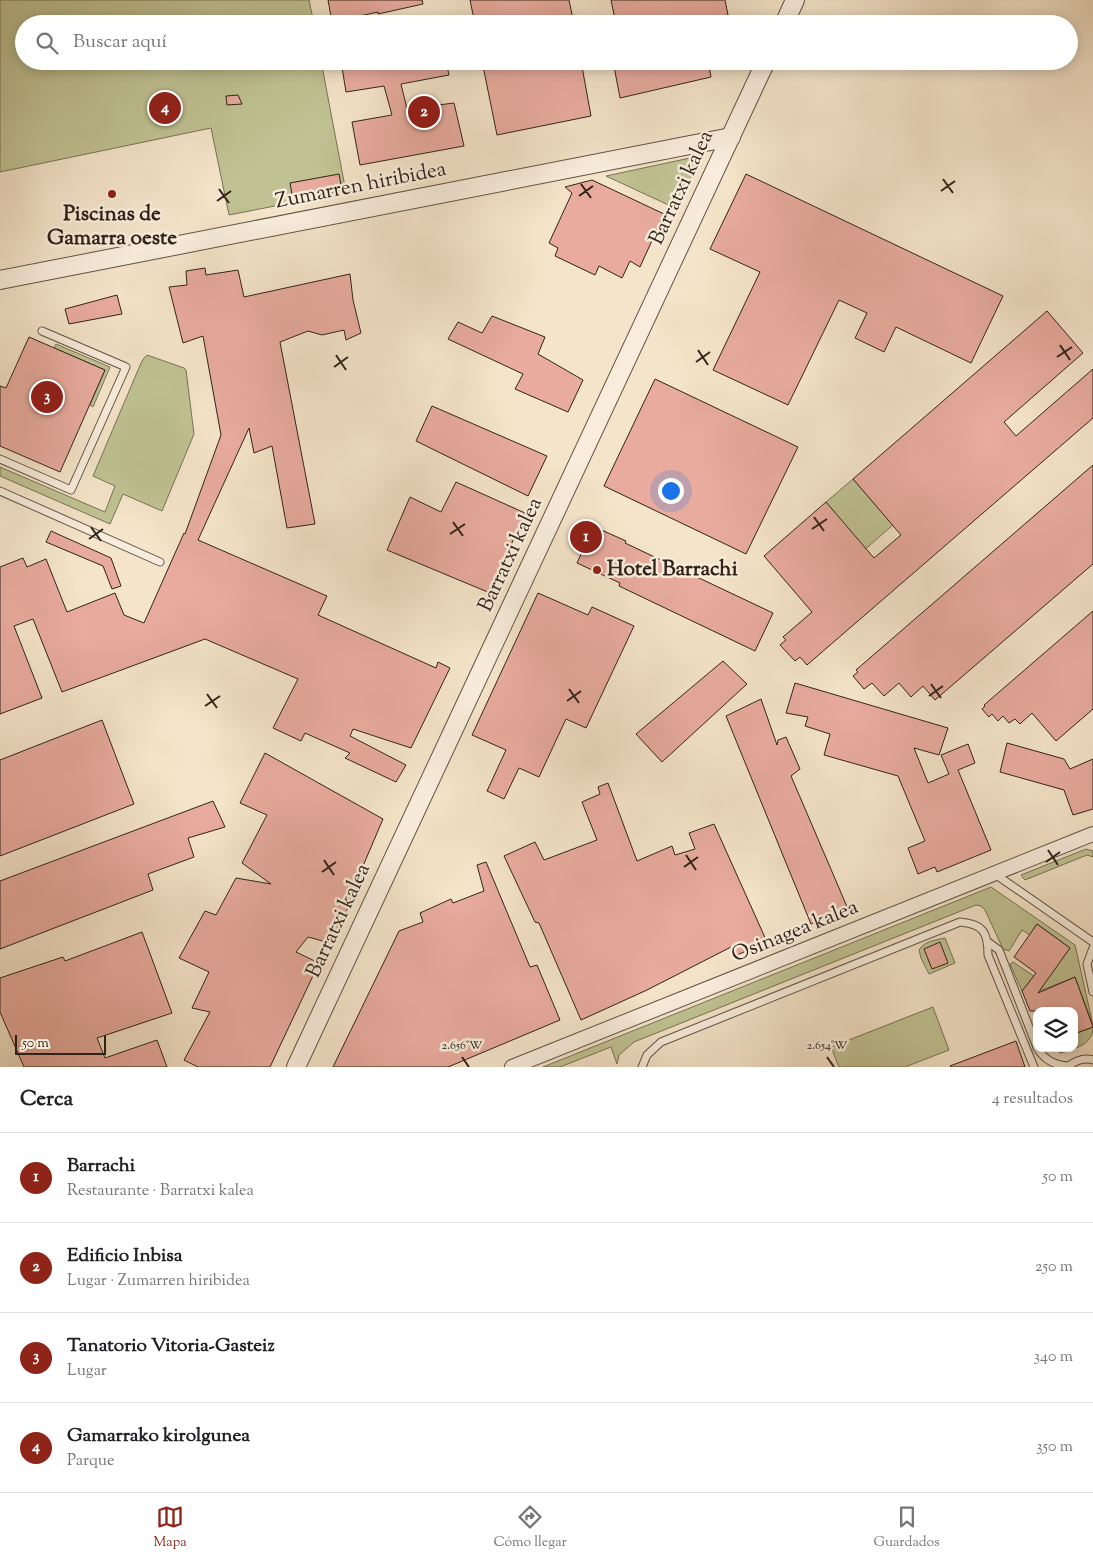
<!DOCTYPE html>
<html lang="es">
<meta charset="utf-8">
<style>
:root{--surface:#fff;--page:#f6f6f6;--text:#202124;--muted:#757577;--line:#e0e0e0;--accent:#8f2418}
body{margin:0;font-family:"Sorts Mill Goudy",serif;background:var(--page);color:var(--text)}
.controls{position:absolute;right:15px;bottom:15px;display:grid;overflow:hidden;border-radius:10px;box-shadow:0 2px 12px #0003}
.controls button{width:45px;height:45px;display:grid;place-items:center;padding:0;border:0;border-bottom:1px solid var(--line);background:var(--surface);color:var(--text);font:25px sans-serif}
.scale{position:absolute;left:15px;bottom:12px;width:91px;box-sizing:border-box;padding-left:5px;border:2px solid #30231a;border-top:0;font-size:14px;line-height:18px;white-space:nowrap;color:#30231a;-webkit-text-stroke:4px #f8eddc;paint-order:stroke}
.you{position:absolute;left:670px;top:490px;width:18px;height:18px;margin:-12px;border:4px solid #fff;border-radius:50%;background:#1a73e8;box-shadow:0 0 0 8px #1a73e833}
.badge{display:grid;place-items:center;width:32px;height:32px;border-radius:50%;background:var(--accent);color:#fff;font-size:16px;font-weight:700}
.pin{position:absolute;translate:-50% -50%;border:2px solid #fff;box-shadow:0 1px 5px #0006}
.list{margin:0;padding:0;list-style:none}
h2{display:flex;justify-content:space-between;align-items:center;height:65px;margin:0;padding:0 20px;font-size:21px}
h2 small{font-size:16px;font-weight:400;color:var(--muted)}
.list li{display:grid;grid-template-columns:32px 1fr auto;gap:15px;align-items:center;box-sizing:border-box;height:90px;padding:0 20px;border-top:1px solid var(--line)}
.list b{display:block;font-size:19px;white-space:nowrap}
.list p{margin:0;font-size:16px;white-space:nowrap;color:var(--muted)}
.list em{font-size:16px;font-style:normal;color:var(--muted)}
.icon{flex:none;width:28px;height:28px;fill:none;stroke:currentColor;stroke-width:2;stroke-linecap:round;stroke-linejoin:round}
.map{position:relative;flex:none;width:1093px;height:1067px;overflow:hidden}
.search{position:absolute;background:var(--surface);box-shadow:0 2px 12px #0003;left:15px;right:15px;top:15px;height:55px;display:flex;align-items:center;gap:12px;box-sizing:border-box;padding:0 18px;border-radius:28px;color:var(--muted);font-size:19px}
.sheet{height:425px;background:var(--surface)}
nav{display:flex;justify-content:space-around;align-items:center;box-sizing:border-box;height:70px;border-top:1px solid var(--line);background:var(--surface);font-size:14px;color:var(--muted)}
nav a{display:grid;justify-items:center;gap:2px}
nav .on{color:var(--accent)}
.map>svg:first-child{display:block}
.green{fill:#c0c293;stroke:#787256}
.building{fill:#e8ab9e;stroke:#30231a}
.lines{fill:none;stroke-linecap:round;stroke-linejoin:round}
.service-casing{stroke:#615346;stroke-width:9}
.minor-casing{stroke:#615346;stroke-width:16}
.tertiary-casing{stroke:#615346;stroke-width:20}
.service{stroke:#f8eddc;stroke-width:7}
.minor{stroke:#f8eddc;stroke-width:14}
.tertiary{stroke:#f8eddc;stroke-width:18}
.ticks{fill:none;stroke:#30231a;stroke-width:2}
.poi-dot{fill:#8f2418;stroke:#f8eddc;stroke-width:2}
.labels{text-anchor:middle;dominant-baseline:central;stroke-width:5;stroke-linejoin:round;paint-order:stroke}
.street-label{font-size:21px;fill:#30231a;stroke:#f8eddc}
.poi-label{font-size:21px;font-weight:bold;fill:#30231a;stroke:#f8eddc}
.ticks-label{font-size:12px;text-anchor:middle;fill:#30231a;stroke:#f8eddc;stroke-width:5;stroke-linejoin:round;paint-order:stroke}
</style>
<div class="map">
<svg width="1093" height="1067" viewBox="0 0 1093 1067">
<rect width="100%" height="100%" fill="#f4e4c9"/>
<filter id="stains"><feTurbulence type="fractalNoise" baseFrequency=".004" numOctaves="4"/><feColorMatrix values="0 0 0 0 .2 0 0 0 0 .09 0 0 0 0 .02 0 0 0 .5 -.17"/></filter>
<radialGradient id="worn" r=".72"><stop offset=".6" stop-color="#630" stop-opacity="0"/><stop offset="1" stop-color="#630" stop-opacity=".3"/></radialGradient>
<g class="green">
<path d="M0,0H309L314,24H24V61H321L346,192L229,215L211,128L0,172Z"/>
<path d="M690,158L696,163L697,166L675,208L606,176Z"/>
<path d="M56,344L110,367L93,407L90,405L105,370L54,348Z"/>
<path d="M147,355L184,368L186,370L194,434L162,511L123,494L110,524L0,476V467L105,512L115,486L93,476L141,363L144,358Z"/>
<path d="M853,479L893,525L825,584L826,502Z"/>
<path d="M1086,849L1093,851V857L1087,855L1025,880L1021,875Z"/>
<path d="M991,887L1075,945L1093,1025L1075,977L1037,992L1070,948L1037,924L1030,935L1022,930L1009,951L1003,949L985,910L981,906L976,905L634,1042L619,1055L617,1064L611,1047L560,1067H543Z"/>
<path d="M945,938L955,963L929,974L921,958L919,950C924,941 936,940 945,938Z"/>
<path d="M1013,962L1034,976L1022,991L1010,964Z"/>
<path d="M933,1007L949,1050L905,1067H839L831,1047Z"/>
<path d="M1093,1027C1093,1045 1074,1049 1060,1053L1058,1048H1074V1034Z"/>
</g>
<g class="building">
<path d="M328,0H422L423,4L378,14V12L332,22Z"/>
<path d="M470,0H569L574,24H475Z"/>
<path d="M611,0H725L728,15L683,24H616Z"/>
<path d="M341,61H446L449,75L401,84L407,109L454,103L464,146L360,165L352,122L392,115L384,86L346,92Z"/>
<path d="M482,61H581L591,116L497,135Z"/>
<path d="M613,61H708L711,77L620,98Z"/>
<path d="M238,95L242,104L227,105L226,96Z"/>
<path d="M339,174L342,190L293,200L290,183Z"/>
<path d="M746,174L1003,296L971,363L896,327L884,352L855,338L867,313L839,300L788,405L713,370L760,272L710,249Z"/>
<path d="M592,180L664,214L640,267L630,261L622,278L599,266L595,275L555,256L558,248L549,243L572,193L565,187Z"/>
<path d="M205,268L206,275L238,270L244,297L350,274L353,300L361,333L346,340L344,330L322,335L308,331L280,342L315,524L287,528L272,446L254,453L249,428L198,540L327,596L318,615L436,668L438,662L450,668L411,748L353,729L350,736L406,765L396,782L345,758L350,753L305,733L301,741L273,728L298,679L205,639L62,692L33,619L14,626L42,698L0,714V567L23,558L27,567L46,559L67,612L115,593L124,615L144,623L184,533L185,534L221,435L203,336L183,343L169,287L187,285L186,271Z"/>
<path d="M117,295L122,314L69,324L65,309Z"/>
<path d="M1047,311L1083,353L1004,422L1016,436L1093,369V418L807,665L800,657L795,661L780,645L786,640L783,637L812,612L764,556L826,502L874,558L901,535L853,479Z"/>
<path d="M492,316L545,337L538,354L583,380L568,412L515,389L523,374L448,339L458,322L482,333Z"/>
<path d="M29,337L105,370L60,472L0,446V386L6,388Z"/>
<path d="M655,379L798,447L746,554L604,486Z"/>
<path d="M432,406L547,456L528,496L416,441Z"/>
<path d="M1093,465V564L935,700L923,686L911,697L899,683L884,696L872,683L864,689L853,676L858,672L856,670Z"/>
<path d="M456,482L525,513L490,593L387,550L410,497L441,512Z"/>
<path d="M597,528L626,541L625,543L773,613L755,651L619,586L620,583L577,563L582,552L585,554Z"/>
<path d="M51,531L111,558L121,586L112,589L103,566L46,542Z"/>
<path d="M538,593L588,615L592,607L634,626L586,728L566,719L539,777L519,768L504,799L487,791L506,750L472,735Z"/>
<path d="M1093,611V709L1056,741L1032,713L1020,724L1015,719L1009,723L1003,716L998,721L992,714L989,717L982,709L985,706L984,705Z"/>
<path d="M723,661L747,684L662,762L636,734Z"/>
<path d="M795,683L948,728L939,755L914,748L928,783L949,774L941,755L968,744L975,763L958,770L991,850L937,872L935,867L918,874L908,848L925,841L898,776L824,755L830,734L805,726L808,717L786,713Z"/>
<path d="M761,699L777,745L778,740L786,737L800,769L791,776L848,909L811,924L726,716Z"/>
<path d="M102,720L134,804L0,856V760Z"/>
<path d="M1007,743L1064,759L1070,769L1093,759V809L1073,815L1064,790L1000,772Z"/>
<path d="M265,753L383,819L360,873L365,875L330,943L308,937L296,952L319,963L270,1067H198L184,1060L210,1012L192,1008L209,972L179,958L205,911L216,915L236,878L271,884L242,863L267,815L240,803Z"/>
<path d="M608,783L637,861L672,846L675,855L695,849L689,833L714,824L767,942L737,955L733,946L647,990L581,1020L539,923L535,922L504,856L535,842L544,860L597,840L582,802L600,794L598,787Z"/>
<path d="M213,801L225,827L188,838L194,857L148,874L153,890L0,949V881Z"/>
<path d="M486,862L530,967L537,965L560,1020L448,1067H333L399,931L423,922L420,913L451,899L453,903L484,891L477,865Z"/>
<path d="M1037,924L1070,948L1038,993L1075,977L1093,1027L1074,1034V1011H1030L1022,991L1036,973L1014,957Z"/>
<path d="M142,932L172,1013L97,1038L105,1058L157,1040L167,1067H24L0,1012V978L63,957L65,961Z"/>
<path d="M940,942L948,963L932,969L924,949Z"/>
<path d="M1016,1041L1025,1067H951L950,1066Z"/>
</g>
<g class="lines">
<defs>
<g id="service">
<path d="M0,459L71,490L126,367L42,331"/>
<path d="M0,491L160,562"/>
<path d="M995,874L1093,942"/>
<path d="M988,942L999,950L1037,1047"/>
<path d="M1093,948L1087,964L1093,992"/>
<path d="M1037,1048C1045,1060 1054,1065 1068,1066"/>
<path d="M642,1067L647,1055L661,1042L960,922C983,924 988,932 988,955L1034,1067"/>
<path d="M1067,1067C1075,1061 1083,1057 1093,1060"/>
</g>
<path id="minor" d="M512,1067L1093,834"/>
<g id="tertiary">
<path d="M784,24L795,0"/>
<path d="M0,280L731,137"/>
<path d="M296,1067L766,61"/>
</g>
</defs>
<use href="#service" class="service-casing"/>
<use href="#minor" class="minor-casing"/>
<use href="#tertiary" class="tertiary-casing"/>
<use href="#service" class="service"/>
<use href="#minor" class="minor"/>
<use href="#tertiary" class="tertiary"/>
</g>
<path class="ticks" d="M943,179L953,193M581,184L591,198M219,189L229,203M941,191L955,181M579,196L593,186M217,201L231,191M1060,345L1070,360M698,350L708,365M336,355L346,370M1057,357L1072,347M696,362L710,352M334,367L348,357M814,517L824,531M453,522L463,536M91,527L101,541M812,529L827,519M450,534L465,524M89,539L103,529M931,684L941,698M569,689L579,703M207,694L217,708M929,696L943,686M567,701L581,691M205,706L220,696M1048,850L1058,865M686,855L696,870M324,860L334,875M1046,862L1060,852M684,867L698,857M322,872L336,862M462,1057L469,1067M827,1057L834,1067"/>
<g class="poi-dot">
<circle cx="112" cy="194" r="5"/>
<circle cx="597" cy="570" r="5"/>
</g>
<g class="labels">
<g class="street-label">
<text transform="translate(361 186) rotate(-11)">Zumarren hiribidea</text>
<text transform="translate(682 188) rotate(-65)">Barratxi kalea</text>
<text transform="translate(511 555) rotate(-65)">Barratxi kalea</text>
<text transform="translate(339 921) rotate(-65)">Barratxi kalea</text>
<text transform="translate(795 932) rotate(-22)">Osinagea kalea</text>
</g>
<g class="poi-label">
<text x="112" y="215">Piscinas de<tspan x="112" dy="24">Gamarra oeste</tspan></text>
<text x="607" y="570" text-anchor="start">Hotel Barrachi</text>
</g>
</g>
<g class="ticks-label">
<text x="462" y="1049">2.656°W</text>
<text x="827" y="1049">2.654°W</text>
</g>
<rect width="100%" height="100%" filter="url(#stains)"/>
<rect width="100%" height="100%" fill="url(#worn)"/>
</svg>
<div class="controls">
<button><svg class="icon" aria-label="layers" viewBox="0 0 24 24"><path d="M12 4l9 5-9 5-9-5zM3 14l9 5 9-5"/></svg></button>
</div>
<div class="scale">50 m</div>
<div class="you"></div>
<div class="pin badge" style="left:586px;top:537px">1</div>
<div class="pin badge" style="left:424px;top:112px">2</div>
<div class="pin badge" style="left:47px;top:397px">3</div>
<div class="pin badge" style="left:165px;top:108px">4</div>
<div class="search"><svg class="icon" aria-label="search" viewBox="0 0 24 24"><circle cx="10" cy="10" r="6"/><path d="M15 15l6 6"/></svg>Buscar aquí</div>
</div>
<section class="sheet">
<h2>Cerca<small>4 resultados</small></h2>
<ul class="list">
<li><span class="badge">1</span><div><b>Barrachi</b><p>Restaurante · Barratxi kalea</p></div><em>50 m</em></li>
<li><span class="badge">2</span><div><b>Edificio Inbisa</b><p>Lugar · Zumarren hiribidea</p></div><em>250 m</em></li>
<li><span class="badge">3</span><div><b>Tanatorio Vitoria-Gasteiz</b><p>Lugar</p></div><em>340 m</em></li>
<li><span class="badge">4</span><div><b>Gamarrako kirolgunea</b><p>Parque</p></div><em>350 m</em></li>
</ul>
</section>
<nav>
<a class="on"><svg class="icon" aria-label="map" viewBox="0 0 24 24"><path d="M3 6l6-2 6 2 6-2v14l-6 2-6-2-6 2zM9 4v14M15 6v14"/></svg>Mapa</a>
<a><svg class="icon" aria-label="directions" viewBox="0 0 24 24"><path d="M12 3l9 9-9 9-9-9zM9 14v-3h6M13 9l2 2-2 2"/></svg>Cómo llegar</a>
<a><svg class="icon" aria-label="saved" viewBox="0 0 24 24"><path d="M7 4h10v16l-5-4-5 4z"/></svg>Guardados</a>
</nav>
